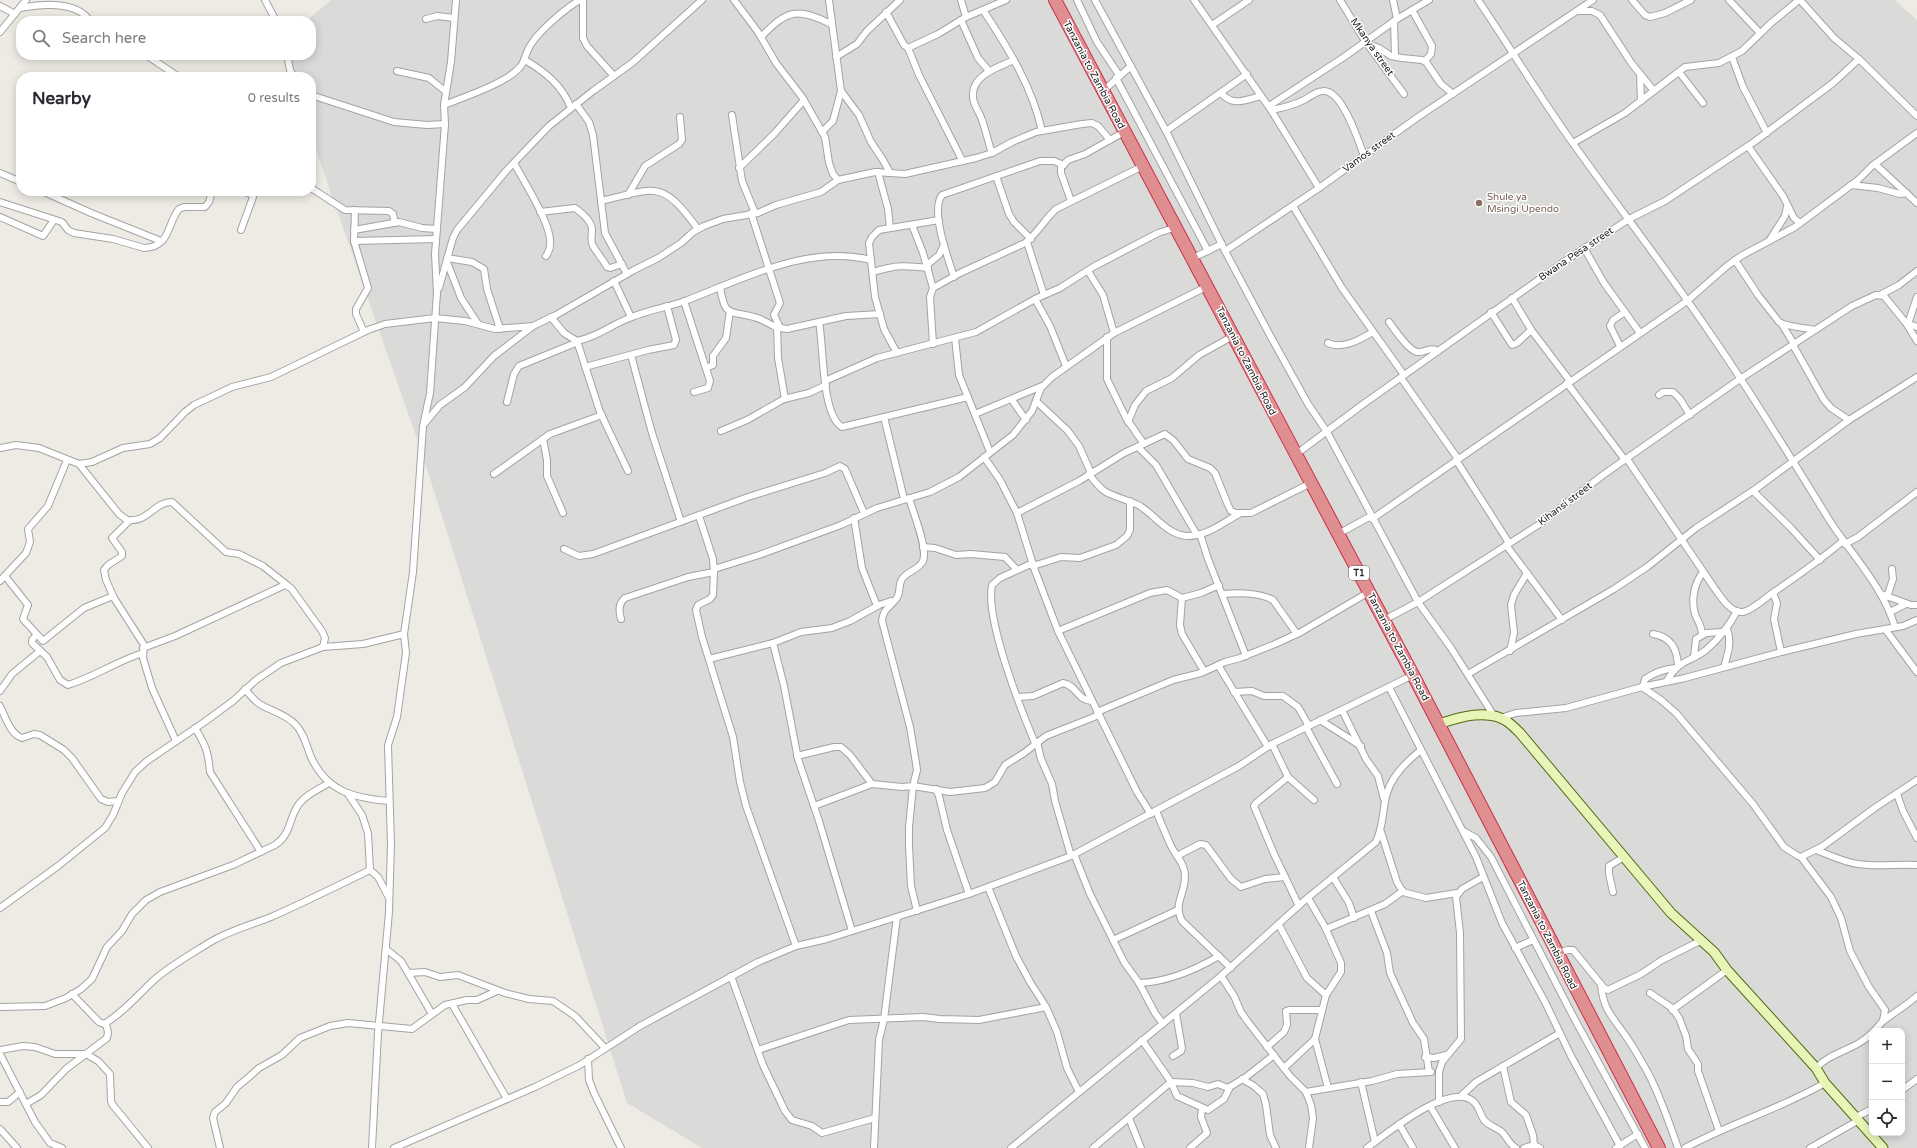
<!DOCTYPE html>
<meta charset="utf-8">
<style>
:root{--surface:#fff;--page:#f7f7f7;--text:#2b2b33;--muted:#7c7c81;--line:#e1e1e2}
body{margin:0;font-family:"Varela Round",sans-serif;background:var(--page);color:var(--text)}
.controls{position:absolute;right:12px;bottom:12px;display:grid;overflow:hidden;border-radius:8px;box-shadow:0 2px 10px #0003}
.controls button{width:36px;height:36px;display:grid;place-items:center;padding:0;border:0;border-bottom:1px solid var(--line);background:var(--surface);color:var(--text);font:20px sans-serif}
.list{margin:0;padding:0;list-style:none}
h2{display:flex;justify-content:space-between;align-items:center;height:52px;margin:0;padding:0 16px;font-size:17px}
h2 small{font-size:13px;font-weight:400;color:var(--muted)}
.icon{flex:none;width:22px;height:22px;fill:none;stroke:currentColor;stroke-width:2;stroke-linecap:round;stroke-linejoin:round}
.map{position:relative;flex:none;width:1917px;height:1148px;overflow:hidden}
.search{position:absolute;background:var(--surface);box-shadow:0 2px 10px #0003;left:16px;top:16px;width:300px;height:44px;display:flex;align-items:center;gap:10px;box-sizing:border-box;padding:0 14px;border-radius:16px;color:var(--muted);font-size:15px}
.panel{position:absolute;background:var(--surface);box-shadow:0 2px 10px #0003;left:16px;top:72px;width:300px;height:124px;border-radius:16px}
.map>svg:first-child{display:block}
.residential{fill:#dadad9;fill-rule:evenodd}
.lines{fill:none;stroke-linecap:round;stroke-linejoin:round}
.street-casing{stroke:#a3a3a3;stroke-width:8}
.secondary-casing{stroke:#516b0c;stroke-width:11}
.highway-casing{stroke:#cb304b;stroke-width:14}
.street{stroke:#fff;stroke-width:6}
.secondary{stroke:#e8f5b9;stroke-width:9}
.highway{stroke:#e08f90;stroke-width:12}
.education-dot{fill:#8d6e63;stroke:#fff;stroke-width:1.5}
.labels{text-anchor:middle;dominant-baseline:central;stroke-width:3;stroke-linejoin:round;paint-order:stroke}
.shield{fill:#fff;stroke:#606060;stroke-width:1}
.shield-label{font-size:9px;font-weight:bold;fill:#1c1c1c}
.street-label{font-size:10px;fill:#1c1c1c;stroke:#fff}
.education-label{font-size:10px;fill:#785e54;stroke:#fff;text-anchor:start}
</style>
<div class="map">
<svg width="1917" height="1148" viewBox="0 0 1917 1148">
<rect width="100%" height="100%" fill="#edebe3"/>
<path class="residential" d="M331,0H1895L1917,20V1148H702L627,1103L422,453L311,136V77H290L283,55H311V21H306ZM1872,1031H1902V1133H1872Z"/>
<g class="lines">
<defs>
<g id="street">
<path d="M265,0L276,21"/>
<path d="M583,0V38L587,46L614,76"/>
<path d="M734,0L758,32L776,63L802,97L817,123L825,137L829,163L833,174L838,180L875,172L905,174L976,158L992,153L1012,142L1036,132L1082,124L1092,123L1098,126L1110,140"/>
<path d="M961,0L966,17"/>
<path d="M1077,0L1097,42L1119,75"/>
<path d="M1095,0L1166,131L1225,251L1272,339L1308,404L1327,432L1418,602L1451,648L1494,716"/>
<path d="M1194,0L1271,110L1319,188"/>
<path d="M1340,0L1365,41L1404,94"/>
<path d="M1393,0L1397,19"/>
<path d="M1478,0C1510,47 1539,96 1572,142C1619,208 1669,272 1714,339C1754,397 1791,458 1828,518C1850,553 1883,586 1895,627"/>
<path d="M1632,0L1645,15L1650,17L1665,13L1691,0"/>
<path d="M1729,0L1760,33"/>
<path d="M1800,0L1834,38L1859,59L1917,116"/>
<path d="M0,6L15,14"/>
<path d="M20,8C42,4 76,0 90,21"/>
<path d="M983,10C1008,48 1032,86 1042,131"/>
<path d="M1412,10L1432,46L1431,54L1425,61"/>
<path d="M1579,11H1592L1600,15L1632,64L1654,91"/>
<path d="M886,12L904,45L908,48L938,34L966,17L1006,0"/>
<path d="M426,19L437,16L454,18"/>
<path d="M961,20L978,58L989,71"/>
<path d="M1394,21L1395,56"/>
<path d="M1212,25L1249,0"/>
<path d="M0,32L26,0"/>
<path d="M761,37C787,10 797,7 831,24"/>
<path d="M1368,44L1379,48L1391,56L1402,58L1422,60L1426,62L1441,84L1453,94"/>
<path d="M908,48L919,75L962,160"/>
<path d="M146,55L179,77"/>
<path d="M287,55L290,70L294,77"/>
<path d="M836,57L857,44L867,31L900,0"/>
<path d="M1732,57L1743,87L1767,133"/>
<path d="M525,60C545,72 562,85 571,108"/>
<path d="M397,71L429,78L445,91"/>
<path d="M1679,72L1703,103"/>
<path d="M1640,74L1641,101"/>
<path d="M1116,78L1208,251"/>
<path d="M841,91L859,115L871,142L883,160L890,173"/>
<path d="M1103,91L1131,66"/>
<path d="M1221,93C1233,107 1245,100 1261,96"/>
<path d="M311,95L394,122L427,125L445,124"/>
<path d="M576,104L589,122L593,135L605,233L627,274"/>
<path d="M444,105C464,97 507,83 520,67C525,62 525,54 529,48C536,33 566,8 580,0"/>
<path d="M1269,106L1344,57L1397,19L1429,0"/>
<path d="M1271,110C1282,108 1294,105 1304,100C1310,97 1316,91 1323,91C1342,89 1359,142 1364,156"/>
<path d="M732,115L742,181L755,213"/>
<path d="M1166,131L1247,74"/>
<path d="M822,132L833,121L841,91L829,0"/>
<path d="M1573,143L1625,113L1685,67L1719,63L1742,51L1771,23L1799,0"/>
<path d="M1748,146L1783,196L1794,218L1800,223"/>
<path d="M992,153C988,142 986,131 982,120C980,113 973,105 973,97C971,75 999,67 1014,60"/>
<path d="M514,163C523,180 553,226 550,245C550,249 548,253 546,256"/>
<path d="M1875,164L1917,203"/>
<path d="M739,168L774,134L804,100"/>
<path d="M878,172L888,209L890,228"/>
<path d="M0,173L21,182"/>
<path d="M996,176L1009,214L1014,222L1031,239"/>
<path d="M1851,185L1878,188L1900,194L1907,193"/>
<path d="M311,188L345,210L389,211L393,214L395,223"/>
<path d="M42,191L91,213L161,241"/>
<path d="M628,195L645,166L679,144L682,140L680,117"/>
<path d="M601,201C657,188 661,179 698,229"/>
<path d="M1071,201L1061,173V167L1068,160L1085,154L1124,132"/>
<path d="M0,202L62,222L68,230L74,233L113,239L144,248C171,247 167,223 179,209L184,207H205L209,202L212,191"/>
<path d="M1293,206L1342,288L1404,375"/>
<path d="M355,210L354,241L368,288L356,309V314L364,332"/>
<path d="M540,212L575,208C582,213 592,221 592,230C592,236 590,240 593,246C597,253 602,258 607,267L610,268L622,264"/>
<path d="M751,213L780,303L774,315L780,328L787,329L846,316L880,314"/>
<path d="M0,217L43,236L54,220"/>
<path d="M912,225L923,253L933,288"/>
<path d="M241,230L253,197L251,194L243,191"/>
<path d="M354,230L399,222L422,228L437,229"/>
<path d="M354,241L436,239"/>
<path d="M1769,241L1785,216L1787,207"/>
<path d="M1027,242L1044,295"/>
<path d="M1584,248L1604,283L1640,333"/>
<path d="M1225,251L1319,188L1418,117L1593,0"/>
<path d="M447,258L472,262L484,269L487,289L500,329"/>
<path d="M1193,258L1222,244"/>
<path d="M1735,260L1758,295L1779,322C1784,326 1806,328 1815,330"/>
<path d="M447,262L461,298L478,324"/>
<path d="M927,265L939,255L944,245"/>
<path d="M1088,271L1103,295L1114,333"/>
<path d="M873,272C896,265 904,265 928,268"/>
<path d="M954,277C948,258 930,211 942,195L1040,161H1054L1064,165"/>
<path d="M614,281L631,317"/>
<path d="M720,287C725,318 729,310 754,317C762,319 770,324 777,328"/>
<path d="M439,288L453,238L457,230L506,171L549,126L593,91L632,63L702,0"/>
<path d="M1880,295L1899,285L1917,271"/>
<path d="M1512,298L1532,331L1570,381"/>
<path d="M1035,299L1050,326L1066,366"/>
<path d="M684,301L710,381L708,388L694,392"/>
<path d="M1491,312L1512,345L1517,343L1531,330"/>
<path d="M551,317L564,333L577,341C600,336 612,324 632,317C649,310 668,307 685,301C743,279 807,244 871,260"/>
<path d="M819,322C824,347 821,414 842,427L968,397"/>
<path d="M1389,322C1395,330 1408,350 1417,352C1425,353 1430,346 1438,351"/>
<path d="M1781,323L1794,344"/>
<path d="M1906,323L1917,327"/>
<path d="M1908,324L1917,297"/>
<path d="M777,325L778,358L785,399"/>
<path d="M1107,337V379L1126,418L1144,444"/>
<path d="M955,338L959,375L990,452"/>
<path d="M577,341L600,412L628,471"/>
<path d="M1328,343C1343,350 1361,339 1373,332"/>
<path d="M933,344L930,297L933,288L960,273L1025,243C1038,233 1044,220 1056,209L1143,166"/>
<path d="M1793,345L1824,400L1831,408L1849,420"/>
<path d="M1620,346L1610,326L1613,320L1625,312"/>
<path d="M897,353L884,329L875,297L869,243L872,237L879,230L939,220"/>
<path d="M631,355L652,433L681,522"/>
<path d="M585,367L648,350L674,345L676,340L667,306"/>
<path d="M706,368L713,365V356L726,338L730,311"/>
<path d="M1401,378L1458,459"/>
<path d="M825,381L877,358L976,332L1035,299L1060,288L1093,267L1158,233L1177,227"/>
<path d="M1567,383L1625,460"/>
<path d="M1659,395L1663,392H1673L1680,399L1690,415"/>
<path d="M1012,400L1026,420"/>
<path d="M1036,401L1068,431L1079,446L1091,473"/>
<path d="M507,402L514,374L519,366L578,342"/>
<path d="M975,414L1042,386"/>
<path d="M884,417L904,499"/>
<path d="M1128,422L1135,405L1146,391L1172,378L1199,355L1233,336"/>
<path d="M424,424L440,405L465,387L494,356L533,326L556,315L634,270L658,258L681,243L693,232L704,226L723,219L758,213L776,205L821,192L838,180"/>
<path d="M721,431L747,420L784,399L809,393L826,385"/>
<path d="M543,439L547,460V476L563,513"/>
<path d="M1138,447L1156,465L1197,535"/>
<path d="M0,448L16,445L39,448L79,464L92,462L123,448L150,444L160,438L185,412L194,405L232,387L271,377L368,330L385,324L435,318L465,321L495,329L533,326"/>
<path d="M1295,455L1362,405L1565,261L1629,219L1665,201L1754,142L1833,83L1859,59"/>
<path d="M984,457L1000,480L1017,513L1034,568L1058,631L1137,792L1151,814"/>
<path d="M1627,459L1715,589C1721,597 1730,613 1743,612C1752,610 1763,600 1771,594C1796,577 1820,560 1843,541"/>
<path d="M1456,460L1509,543"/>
<path d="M79,464L119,514L127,520C148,523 154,502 172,502L226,552L239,554L263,566L287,585"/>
<path d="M494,474L550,434L602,415"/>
<path d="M1089,474C1094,481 1099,488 1106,492C1117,498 1129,500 1140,506C1156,516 1168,536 1189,536C1207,536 1224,522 1239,514"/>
<path d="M1753,491L1790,527L1820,560"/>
<path d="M909,498C913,512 928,548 923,561C919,570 907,571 902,579C898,585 901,594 896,599C889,608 883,609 882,621L910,727L916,763L917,770L913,786L909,827V846L911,886L917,911"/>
<path d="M1017,513L1079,481L1124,453L1165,434L1174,441L1188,459L1210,468L1215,473L1228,505L1231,511L1236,513H1251L1311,483"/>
<path d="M699,516L713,559L714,572L713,595L710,599L698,605L696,610L702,637L733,737L740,782L746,806L796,946"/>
<path d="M854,518L862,568L877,606"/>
<path d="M1372,519L1687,301L1727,266L1741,256L1795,227L1858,180L1872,166L1917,133"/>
<path d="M129,521L112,538L122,552V556L108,565L104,570L106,580L114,598L144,645L143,658L152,688L176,741"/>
<path d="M1200,534L1208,559L1246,656"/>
<path d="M1338,534L1371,516"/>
<path d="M1845,544L1858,537L1917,492"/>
<path d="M1506,545L1562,620"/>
<path d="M923,547L935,548L956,555L971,554L1005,557L1017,570"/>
<path d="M564,549L579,556L593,554L748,497L825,473L840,466L845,469L864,513"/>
<path d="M1033,563L1000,578L992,585C985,619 1021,710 1035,743"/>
<path d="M1033,566L1061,557L1080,558L1116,545L1127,536L1130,530V501"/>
<path d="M714,569L759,555L841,525L877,508L930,492L959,477L1013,435L1032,411L1041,388L1052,377L1114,333L1208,286"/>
<path d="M5,576L28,605L23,619L43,641L84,608L113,596"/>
<path d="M0,581L26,553L30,542L28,529L48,506L67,460"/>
<path d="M1773,593L1777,603L1774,619L1781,652"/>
<path d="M1222,594C1238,593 1258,592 1273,600L1297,634"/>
<path d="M1881,594L1911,605H1917"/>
<path d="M1887,597L1893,579L1892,569"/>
<path d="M1182,598L1180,625L1182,634L1204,671"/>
<path d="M1890,612L1906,604"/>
<path d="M621,619C619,611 618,604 625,598L688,577L714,572"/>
<path d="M1384,620L1418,602L1538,525L1603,475L1740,379L1852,306L1876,295L1884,296L1906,323L1917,341"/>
<path d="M1885,629L1917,672"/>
<path d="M1058,631L1150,593L1167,590L1182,598L1201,593L1219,585"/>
<path d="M1653,634C1671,637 1677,648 1678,666"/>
<path d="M36,635L32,640V643L47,657L60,680L68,685C94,677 117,661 143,653"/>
<path d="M1702,635C1702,626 1698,622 1695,614C1691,600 1694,584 1703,572"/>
<path d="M773,643L784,686L798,759L819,821L852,931"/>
<path d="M143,648L175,636L285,585L291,588L322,631L325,638L323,647"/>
<path d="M1510,651L1514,633L1511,605L1514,595L1527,573"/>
<path d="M1694,657L1696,639L1706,633L1724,632"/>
<path d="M709,659L773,643L801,632L832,628L850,621L879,605L891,601"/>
<path d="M1218,665L1268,747"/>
<path d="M1724,667C1728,653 1732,643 1727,629"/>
<path d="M1468,674L1614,589L1647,567L1696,528L1757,488L1849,420L1917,377"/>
<path d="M1667,681C1679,659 1689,663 1706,650C1719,639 1729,626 1737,611"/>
<path d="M1389,687L1476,857L1502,923L1545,1002L1571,1056L1620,1146"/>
<path d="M1642,687L1661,700L1676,713L1753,804L1784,847L1798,856L1801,857L1823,846L1876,807L1917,780"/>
<path d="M1643,687L1645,679C1655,672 1664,669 1676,668"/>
<path d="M245,689C249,694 253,699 258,703C270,711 284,713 295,724C304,733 306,745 311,757C327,792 354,798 389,801"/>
<path d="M0,691L12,674L40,651"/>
<path d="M1234,692L1252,691L1264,696H1283L1298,707L1309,726"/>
<path d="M1018,697L1033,696L1063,683C1078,686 1076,700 1092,701"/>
<path d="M0,706C5,716 10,734 22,738L34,734L40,735L64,750L72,758L101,799L108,802L117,801"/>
<path d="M1342,710L1366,759L1378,776L1384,799"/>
<path d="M1097,712L1173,680L1201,673L1225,662L1240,658L1275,644L1301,632L1369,592"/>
<path d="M1500,718L1516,713L1566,708L1642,687L1685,678L1781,652L1856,634L1903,626L1917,620"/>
<path d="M1320,720L1361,746"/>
<path d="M1306,727L1337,784"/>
<path d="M195,728C206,746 208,751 210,772L261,852"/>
<path d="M1037,742L1041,759L1052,784L1055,801L1071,856"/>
<path d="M1272,744L1288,777L1314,800"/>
<path d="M797,756L834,747H841L850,755L872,784"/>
<path d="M1288,777L1256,803L1254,806L1274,854L1299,906"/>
<path d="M936,789L939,796L947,830L969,894"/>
<path d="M348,794L362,815L368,833L370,870L378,877L388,896"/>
<path d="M1897,794L1903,811L1917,838"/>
<path d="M814,806L872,784L902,787L913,786L950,792L985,788L995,782L1005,765L1024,753L1046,736L1099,715"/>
<path d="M1156,811C1161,823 1166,835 1171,846C1176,856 1185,864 1185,876C1185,895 1173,903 1182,921L1231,968"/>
<path d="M1463,831L1476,838L1491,857L1574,1018L1645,1148"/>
<path d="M1381,832L1397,882L1403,892L1426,898L1457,893"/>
<path d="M1816,850C1830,855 1843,862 1858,864C1877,867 1897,864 1917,865"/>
<path d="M1074,854L1090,894L1124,962L1139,983L1155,1013L1163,1024"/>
<path d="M1177,856L1200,844L1206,845L1231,879L1241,887L1265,879L1285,877"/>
<path d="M1801,857L1831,897L1841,918L1850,951L1869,987L1885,1010L1883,1021L1874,1031"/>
<path d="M1333,877L1349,903L1354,918"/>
<path d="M988,887L1016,956L1030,982L1046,1007L1057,1032L1067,1068L1079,1092"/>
<path d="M1613,892L1609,874V866L1624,857"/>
<path d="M0,908L58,866L105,828L113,815L122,793L135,772L147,761L203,723L233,701L256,680L281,663L323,647L363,644L404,634"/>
<path d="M1371,911L1387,953L1390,973L1413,1023L1424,1039L1429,1072"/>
<path d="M1279,925L1307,978L1326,995"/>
<path d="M1326,929L1385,904L1403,891"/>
<path d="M1113,940L1178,910"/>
<path d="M1515,948L1533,940"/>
<path d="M386,949L401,961L432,1014"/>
<path d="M1557,953L1568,950H1573L1604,988L1608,990L1641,974L1662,960L1702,940"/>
<path d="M409,973L425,972L440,977L458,975L505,993L529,999L553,1001L575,1016L605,1048"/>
<path d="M731,976L763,1065L785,1111L792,1120L812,1126L822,1133L875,1118"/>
<path d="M1221,976L1234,996L1241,1012L1248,1022L1290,1076L1306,1092L1311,1105L1313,1118L1309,1148"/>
<path d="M1139,983C1167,982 1195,970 1219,956"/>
<path d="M1601,984C1603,1009 1611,1015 1625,1035C1633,1046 1640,1059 1647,1071C1660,1095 1669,1122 1678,1148"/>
<path d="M1650,993L1672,1008L1679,1018L1686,1036L1688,1049L1698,1064V1071L1719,1131"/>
<path d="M72,994L99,1022L104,1024C123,1013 138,995 154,980C171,965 193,953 212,941C231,930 251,925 271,917C305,902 337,886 370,870"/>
<path d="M452,1004L507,1099"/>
<path d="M0,1007L45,1006L66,998L81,989L92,979L107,947L122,931L132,914L146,900L160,892L233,865L275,845C291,834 288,822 297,807C303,796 319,789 329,783"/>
<path d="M1672,1010L1727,970"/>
<path d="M1883,1021L1907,1004L1917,996"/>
<path d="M1315,1039L1328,1088"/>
<path d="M1142,1040L1171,1082L1177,1096L1208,1110L1224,1099L1230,1087"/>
<path d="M1267,1047L1284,1032L1287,1025L1286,1011L1289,1010H1322"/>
<path d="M0,1050L23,1046L35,1047L55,1054H86L98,1061L110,1074L111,1101L112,1104L148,1148"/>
<path d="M758,1050L849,1020L923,1017L940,1019L979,1020L1046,1007"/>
<path d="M0,1054L35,1122L50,1143L62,1148"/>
<path d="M1173,1056L1181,1051L1182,1048L1176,1013"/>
<path d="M1425,1057L1434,1058L1446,1055"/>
<path d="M588,1059L589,1080L594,1093L621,1148"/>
<path d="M1503,1066L1511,1102L1526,1115L1533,1135L1534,1145"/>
<path d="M1284,1068L1315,1039L1326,995L1341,972V963L1325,927L1308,898"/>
<path d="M1816,1068C1832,1051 1856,1050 1872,1033"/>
<path d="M1242,1079L1254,1086L1263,1094L1266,1105L1270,1135L1276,1148"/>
<path d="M1361,1082L1375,1142"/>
<path d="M1902,1090L1917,1079"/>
<path d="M1306,1092L1372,1081L1397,1074L1431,1072"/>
<path d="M1461,1096L1476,1082L1560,1033"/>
<path d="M0,1102H8L20,1092"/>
<path d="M1439,1102V1072L1442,1062L1461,1039L1460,933L1456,897L1462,889L1483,877"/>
<path d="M26,1104L41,1095L66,1069L107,1038L108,1032L106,1024"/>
<path d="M1430,1106L1455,1148"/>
<path d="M1856,1117L1872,1109"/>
<path d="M1129,1118L1141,1148"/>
<path d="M1399,1124L1413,1148"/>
<path d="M0,1129L17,1148"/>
<path d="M220,1148L213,1118L215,1112L226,1103L237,1087L249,1077L259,1068L282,1055L300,1038L330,1026L348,1023L412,1029L445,1005L467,1000H477L497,991"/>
<path d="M372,1148L378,1033L389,912L391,844L388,745L397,717L404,667L406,653L404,634L413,572L423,426L430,393L437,293L435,254L445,124L444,105L451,62L456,0"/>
<path d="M394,1148L535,1087L580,1065L640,1026L758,962L796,946L827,939L969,894L1071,856L1239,766L1272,744L1413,675"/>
<path d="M874,1148L879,1040L884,1019L897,917"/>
<path d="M1011,1148L1221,976L1305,900L1376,842C1384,825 1382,810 1387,793C1392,775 1407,761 1421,750"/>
<path d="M1093,1148L1171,1082L1193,1083L1208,1087L1218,1084L1228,1088L1246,1077L1274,1055"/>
<path d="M1190,1148L1207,1133L1201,1117L1202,1109"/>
<path d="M1367,1148C1386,1134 1451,1080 1474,1102C1479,1107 1480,1114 1484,1120C1489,1126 1496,1127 1502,1132C1507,1137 1509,1144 1516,1148"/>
<path d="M1524,1148L1534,1145L1540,1148"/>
<path d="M1616,1148L1638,1134"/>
<path d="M1685,1148C1731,1123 1780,1109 1825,1083"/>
<path d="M1810,1148L1859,1120"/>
</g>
<path id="secondary" d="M1439,724C1459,717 1489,708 1508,722C1512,725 1516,729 1520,733L1671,913L1714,952L1727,970L1816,1068L1825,1083L1883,1148"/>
<path id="highway" d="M1055,0L1413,675L1659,1148"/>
</defs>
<use href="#street" class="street-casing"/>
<use href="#secondary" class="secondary-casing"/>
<use href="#highway" class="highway-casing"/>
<use href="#street" class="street"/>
<use href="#secondary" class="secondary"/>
<use href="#highway" class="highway"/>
</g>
<circle class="education-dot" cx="1479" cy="203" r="4"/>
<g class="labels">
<rect class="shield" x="1349" y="566" width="20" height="14" rx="3"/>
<g class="shield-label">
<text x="1359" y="573">T1</text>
</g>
<g class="street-label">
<text transform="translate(1372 47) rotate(55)">Mkanya street</text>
<text transform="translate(1094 75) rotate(62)">Tanzania to Zambia Road</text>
<text transform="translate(1369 152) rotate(-36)">Vamos street</text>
<text transform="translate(1576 254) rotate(-34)">Bwana Pesa street</text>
<text transform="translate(1246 361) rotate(63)">Tanzania to Zambia Road</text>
<text transform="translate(1565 504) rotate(-37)">Kihansi street</text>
<text transform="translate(1398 647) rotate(62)">Tanzania to Zambia Road</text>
<text transform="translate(1547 935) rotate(63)">Tanzania to Zambia Road</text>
</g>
<g class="education-label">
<text x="1487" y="197">Shule ya<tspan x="1487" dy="12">Msingi Upendo</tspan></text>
</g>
</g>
</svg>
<div class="controls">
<button>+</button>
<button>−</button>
<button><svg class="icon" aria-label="locate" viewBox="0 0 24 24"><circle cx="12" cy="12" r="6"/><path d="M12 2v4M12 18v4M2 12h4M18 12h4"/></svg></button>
</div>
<div class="search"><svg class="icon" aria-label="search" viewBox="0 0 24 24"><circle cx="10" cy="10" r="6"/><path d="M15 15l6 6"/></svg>Search here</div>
<section class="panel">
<h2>Nearby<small>0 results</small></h2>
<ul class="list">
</ul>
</section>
</div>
